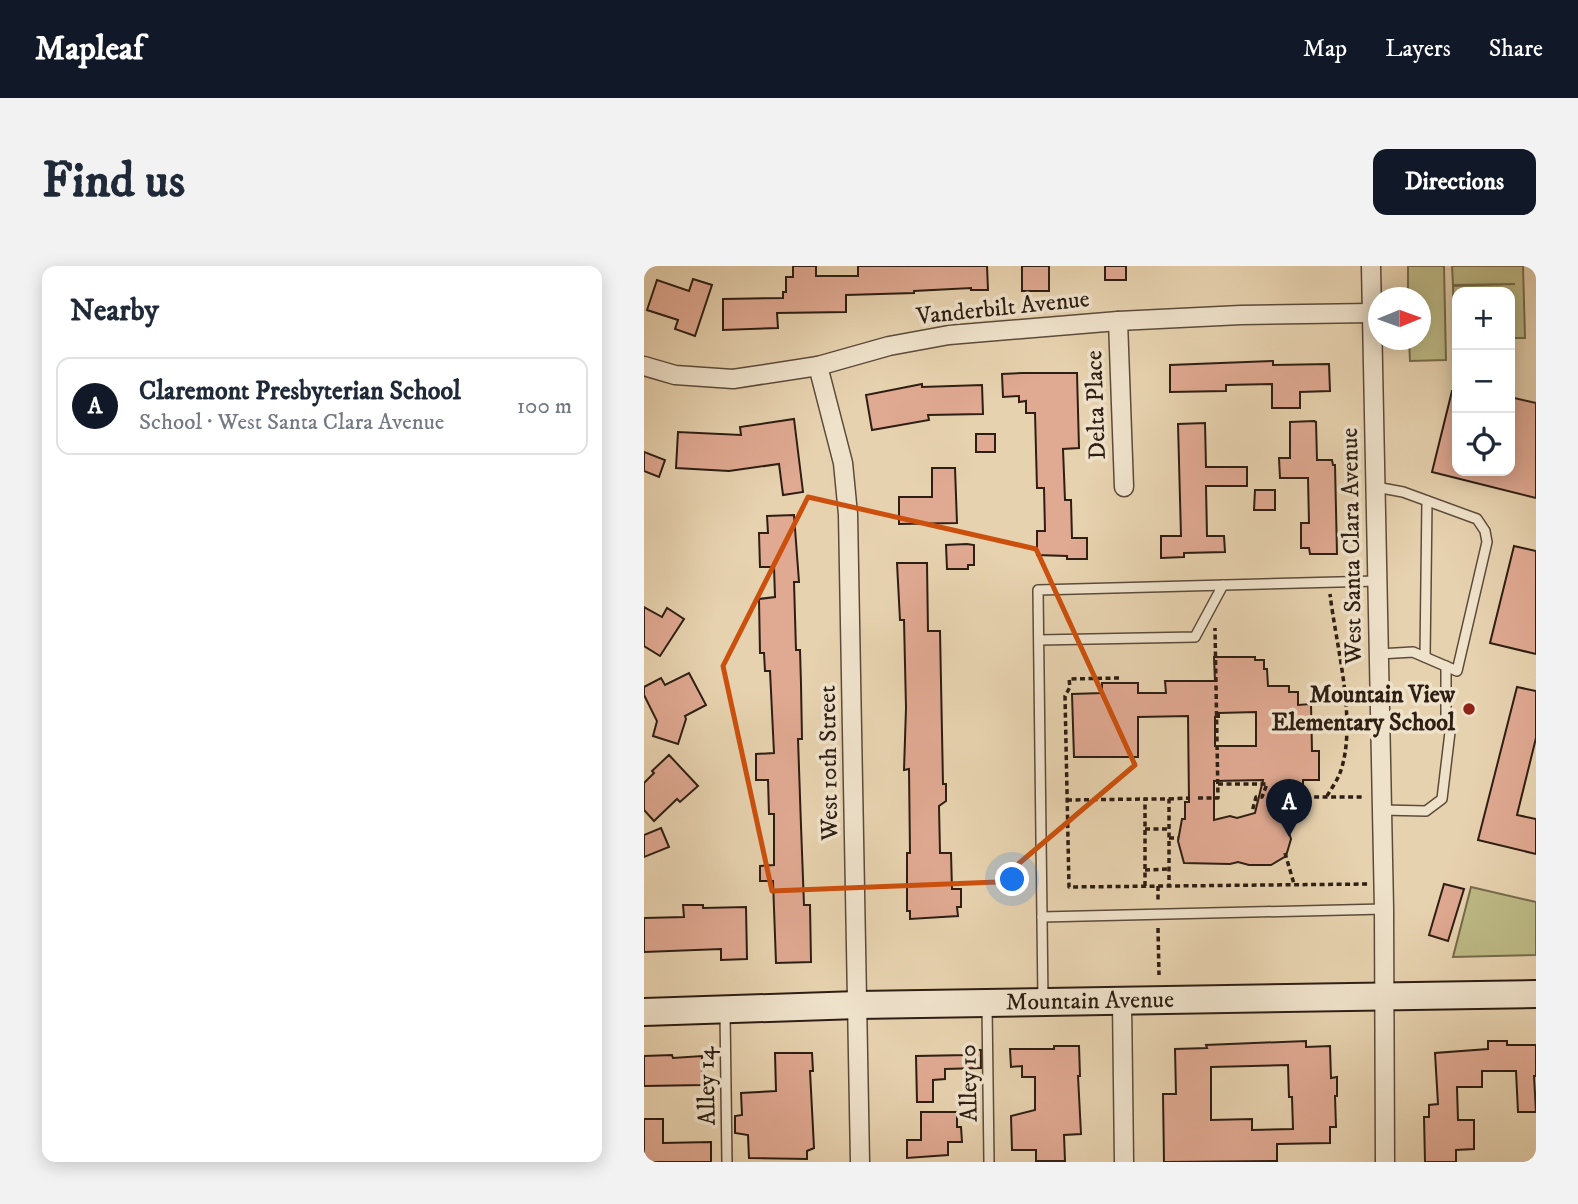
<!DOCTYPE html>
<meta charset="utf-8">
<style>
:root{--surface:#fff;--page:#f2f2f3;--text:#1f2937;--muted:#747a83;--line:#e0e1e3;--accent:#111827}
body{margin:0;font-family:"IM FELL DW Pica",serif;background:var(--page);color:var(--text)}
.controls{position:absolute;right:21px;top:21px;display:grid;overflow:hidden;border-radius:14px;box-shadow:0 4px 18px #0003}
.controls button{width:63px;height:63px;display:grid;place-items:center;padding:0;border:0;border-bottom:2px solid var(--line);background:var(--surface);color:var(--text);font:35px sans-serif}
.compass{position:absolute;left:724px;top:21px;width:63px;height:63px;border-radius:50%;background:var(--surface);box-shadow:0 4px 18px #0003;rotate:89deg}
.you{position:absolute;left:369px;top:614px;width:24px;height:24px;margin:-18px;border:5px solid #fff;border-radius:50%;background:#1a73e8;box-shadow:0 0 0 10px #1a73e833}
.badge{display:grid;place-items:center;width:46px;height:46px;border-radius:50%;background:var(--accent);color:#fff;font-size:23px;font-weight:700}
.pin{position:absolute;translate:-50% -58px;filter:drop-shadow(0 2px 4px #0008)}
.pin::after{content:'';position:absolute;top:37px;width:24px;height:21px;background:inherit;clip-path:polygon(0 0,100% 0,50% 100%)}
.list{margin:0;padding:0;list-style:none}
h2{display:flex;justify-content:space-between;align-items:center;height:91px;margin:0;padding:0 28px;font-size:30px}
h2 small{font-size:23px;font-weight:400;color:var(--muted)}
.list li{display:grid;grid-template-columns:46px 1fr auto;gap:21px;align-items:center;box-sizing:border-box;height:98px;margin:0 14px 14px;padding:0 14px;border:2px solid var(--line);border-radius:14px}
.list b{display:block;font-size:26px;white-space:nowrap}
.list p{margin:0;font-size:23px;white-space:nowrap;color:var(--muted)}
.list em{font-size:23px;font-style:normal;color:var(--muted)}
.icon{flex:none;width:38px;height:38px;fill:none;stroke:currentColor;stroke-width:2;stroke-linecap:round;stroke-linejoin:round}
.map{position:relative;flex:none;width:892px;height:896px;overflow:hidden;border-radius:14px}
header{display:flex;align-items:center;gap:42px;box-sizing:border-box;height:98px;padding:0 35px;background:var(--accent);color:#fff}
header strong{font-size:33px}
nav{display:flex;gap:38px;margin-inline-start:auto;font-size:24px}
.intro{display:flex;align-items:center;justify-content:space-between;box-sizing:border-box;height:168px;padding:0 42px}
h1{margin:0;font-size:49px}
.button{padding:18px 32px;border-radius:14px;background:var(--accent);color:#fff;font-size:24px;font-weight:700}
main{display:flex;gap:42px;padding:0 42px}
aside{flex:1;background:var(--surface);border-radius:14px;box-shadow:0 4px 18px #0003}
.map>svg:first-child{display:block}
.green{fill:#bdba86;stroke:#766c4c;stroke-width:2}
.building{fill:#e0a992;stroke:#2e1e13;stroke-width:2;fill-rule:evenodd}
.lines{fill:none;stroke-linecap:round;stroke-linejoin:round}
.lane-casing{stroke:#5c4b3a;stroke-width:12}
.street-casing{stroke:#5c4b3a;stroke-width:21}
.secondary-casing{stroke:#2e1e13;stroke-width:30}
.path{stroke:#2e1e13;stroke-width:3.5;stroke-dasharray:5 3.5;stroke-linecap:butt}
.lane{stroke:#efe2cb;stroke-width:9}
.street{stroke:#efe2cb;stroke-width:18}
.secondary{stroke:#efe2cb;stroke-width:26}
.marked{fill:none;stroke:#cc500d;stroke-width:5;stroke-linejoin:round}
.poi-dot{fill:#8f2418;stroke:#efe2cb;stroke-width:2.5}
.labels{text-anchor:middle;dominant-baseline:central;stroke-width:7;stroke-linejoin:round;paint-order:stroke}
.street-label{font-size:24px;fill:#2e1e13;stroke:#efe2cb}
.poi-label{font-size:24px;font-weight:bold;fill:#2e1e13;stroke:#efe2cb;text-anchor:end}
</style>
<header>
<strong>Mapleaf</strong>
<nav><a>Map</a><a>Layers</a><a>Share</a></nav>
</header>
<div class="intro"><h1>Find us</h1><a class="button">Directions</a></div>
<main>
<aside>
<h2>Nearby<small></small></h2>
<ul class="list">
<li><span class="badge">A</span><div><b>Claremont Presbyterian School</b><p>School · West Santa Clara Avenue</p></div><em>100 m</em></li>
</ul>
</aside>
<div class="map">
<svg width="892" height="896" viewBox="0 0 892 896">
<rect width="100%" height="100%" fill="#e7d2af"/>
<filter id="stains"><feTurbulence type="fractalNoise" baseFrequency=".00286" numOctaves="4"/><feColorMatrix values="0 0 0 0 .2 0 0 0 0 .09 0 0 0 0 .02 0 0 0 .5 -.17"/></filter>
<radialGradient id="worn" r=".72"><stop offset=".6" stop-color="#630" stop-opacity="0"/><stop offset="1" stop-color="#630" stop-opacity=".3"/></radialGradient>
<g class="green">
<path d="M764,0H800L802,94L766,95L765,74H776V32L764,31Z"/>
<path d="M808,0H879L881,72H866V26H813V73H810L809,20L871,18L809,19Z"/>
<path d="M827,621L892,636V689L809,691Z"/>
</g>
<g class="building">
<path d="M149,0H172V10H214V0H343L344,24H327V22L270,25V27L202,29V46L133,47L134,62L79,64V33L139,32V26H142V11H149Z"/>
<rect x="378" y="0" width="27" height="25"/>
<rect x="461" y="0" width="21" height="14"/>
<path d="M49,13L68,19L51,70L31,63L34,54L3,44L13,14L45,25Z"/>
<path d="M629,95V99L685,98L686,125L656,126V142H628V118L582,119V125L526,126V99Z"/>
<path d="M379,107H433L435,182L419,183L421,234H427L428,272H443V293H423V290L393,289V265H401L400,222H393L391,147H382V135L375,136V130L359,131L358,108Z"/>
<path d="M278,118V121L338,119L339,148L284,149L285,154L228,164L222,129Z"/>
<path d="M808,125H813V205H866V131L892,137V232L788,206Z"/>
<path d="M150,153L159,226L139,229L135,198L85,205L32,202L34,166L97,169L96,161Z"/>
<path d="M670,155L672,156L673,194H688L689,199H691L693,288H666L665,282H657V257H665L664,212H636L635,192H646V156Z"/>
<path d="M561,157L562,201H603V220H562L563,270H580L581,286L540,287V291L517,292V270H537L534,158Z"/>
<rect x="332" y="168" width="19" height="18"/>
<path d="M0,186L21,194L15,211L0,205Z"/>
<path d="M288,202H311L313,257L255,258V231H288Z"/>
<path d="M611,224H631V244H610Z"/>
<path d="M150,249L155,316H150L152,384H156L157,418L158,473H154L157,560L160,639H166L167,696L132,697L129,615H116V600L130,599V548H125L124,514H112V488L130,487L126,405H121L120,387H116L115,333L131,331L130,301H116L115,267H124L123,250Z"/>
<path d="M323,278L330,279V299H324V303H303L302,279Z"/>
<path d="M870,280L892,285V388L846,377Z"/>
<path d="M253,297H283L284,365H296L299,518H302V535L295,540L296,587H307L308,623H317V641H313L314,650L266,653V645H263V587H266L265,503L260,504L262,442L260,354H256Z"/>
<path d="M0,341L18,351L23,342L40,353L16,390L0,380Z"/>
<path d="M570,391H611V394H620V403H623L624,420H645V426H654V439L667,438L668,485H675V514H659V527H647L641,553L647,573L642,590L627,599H605L594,596L586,598L540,597L534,575L538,553H541V536H545L544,450L494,451V491H430L428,428L458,427V417H494V427H522L521,415H571ZM612,446V480H571V451H575V447ZM619,514L611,547L593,552L586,550L570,554V515Z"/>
<path d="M45,407L62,439L41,450L42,453L34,478L9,470L13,455L0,429V421L17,412L21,419Z"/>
<path d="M873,421L892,425V472L873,549L892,553V588L834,574Z"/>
<path d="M25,489L54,520L36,536L33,533L10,555L0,544V517L10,507L8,505Z"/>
<path d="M17,562L25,581L0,591V569Z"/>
<path d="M800,618L820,623L804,675L785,669Z"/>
<path d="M39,639H59V642L102,641L103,693L77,694V683L0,686V652L40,651Z"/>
<path d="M662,775V781L686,780L687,812L693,811V830H691L692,861H686V877L633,878V895L520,896L519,828H532L531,783L563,782L562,779ZM644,799L645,831H648L649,863L608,864V853L567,854V801Z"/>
<path d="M844,775H863V779H892V810H890L892,846H874L872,805H838V821H813L814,854H830V883L812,884V896H781L780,851H785V839L794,838L791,787L844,783Z"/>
<path d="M410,780H435L436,810H434L437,868L420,869L421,895H392V884H368L367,850L391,844V811H378V800L367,801L366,783H410Z"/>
<path d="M323,784H337V802L301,803V813L289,814V836H273L272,790L323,789Z"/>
<path d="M131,787H168L169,805H166L170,882L163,885V893L105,892L104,869L91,867V850L98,849L97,827L132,825Z"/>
<path d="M28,789L29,792L58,790L59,819L0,820V790Z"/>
<path d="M277,846H313V861H317L318,876H304V889L263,892V874H277Z"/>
<path d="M0,853H19V877L67,876V896H0Z"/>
</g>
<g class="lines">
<defs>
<g id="lane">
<path d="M732,221L759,226L833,253L841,265L843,276L813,405L769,386L735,388"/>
<path d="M395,374L551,371L579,319"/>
<path d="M781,391L783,235"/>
<path d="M738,544L782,545L798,533L806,466L802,453V400"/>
<path d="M398,651L740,643"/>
<path d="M399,735L394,324L733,315"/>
<path d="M343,739L345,896"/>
<path d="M81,747L83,896"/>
</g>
<g id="street">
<path d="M727,0L740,643L741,896"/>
<path d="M474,55L480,221"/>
<path d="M0,100L31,109L89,113L174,100L245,80L305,69L474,55L597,49L728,47"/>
<path d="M174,100L199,197L204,248L216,896"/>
<path d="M478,735L480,896"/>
</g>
<g id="secondary">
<path id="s1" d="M0,746L214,739L892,728"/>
</g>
</defs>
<use href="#lane" class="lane-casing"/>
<use href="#street" class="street-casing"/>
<use href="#secondary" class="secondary-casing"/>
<g class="path">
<path d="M475,412L425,413L426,421L421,430L425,621L724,618"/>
<path d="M574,518H623L618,531H612L608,546"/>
<path d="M683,530C687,523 693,515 696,507C714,458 692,380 686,328"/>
<path d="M554,532H574L571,362"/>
<path d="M525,533L546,532"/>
<path d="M423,534L501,533"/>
<path d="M640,558L647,531H720"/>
<path d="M501,563H525"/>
<path d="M525,572H535"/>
<path d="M641,587L650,618"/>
<path d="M501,604L525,603"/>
<path d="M501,620V533H525V619"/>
<path d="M514,620V637"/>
<path d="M514,662L515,709"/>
</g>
<use href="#lane" class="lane"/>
<use href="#street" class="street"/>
<use href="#secondary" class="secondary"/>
</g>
<path class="marked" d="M164,231L392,283L491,499L353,616L128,625L79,400Z"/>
<circle class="poi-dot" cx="825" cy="443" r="7"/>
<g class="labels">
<g class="street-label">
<text transform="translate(359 42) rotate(-6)">Vanderbilt Avenue</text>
<text transform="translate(452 139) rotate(-92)">Delta Place</text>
<text transform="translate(708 280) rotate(-91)">West Santa Clara Avenue</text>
<text transform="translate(185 497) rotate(-91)">West 10th Street</text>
<text stroke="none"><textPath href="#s1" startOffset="446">Mountain Avenue</textPath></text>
<text transform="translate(325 817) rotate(-91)">Alley 10</text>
<text transform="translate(63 820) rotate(-91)">Alley 14</text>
</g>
<g class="poi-label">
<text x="811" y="429">Mountain View<tspan x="811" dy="28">Elementary School</tspan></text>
</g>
</g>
<rect width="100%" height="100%" filter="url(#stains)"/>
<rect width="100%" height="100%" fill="url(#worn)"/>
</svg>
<div class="controls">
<button>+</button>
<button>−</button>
<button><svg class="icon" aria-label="locate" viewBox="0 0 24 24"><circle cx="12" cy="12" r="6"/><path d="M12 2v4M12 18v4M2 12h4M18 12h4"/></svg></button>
</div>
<svg class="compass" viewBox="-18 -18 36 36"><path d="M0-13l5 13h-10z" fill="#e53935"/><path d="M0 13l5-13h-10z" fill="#747a83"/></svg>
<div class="you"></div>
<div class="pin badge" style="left:645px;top:571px">A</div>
</div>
</main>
